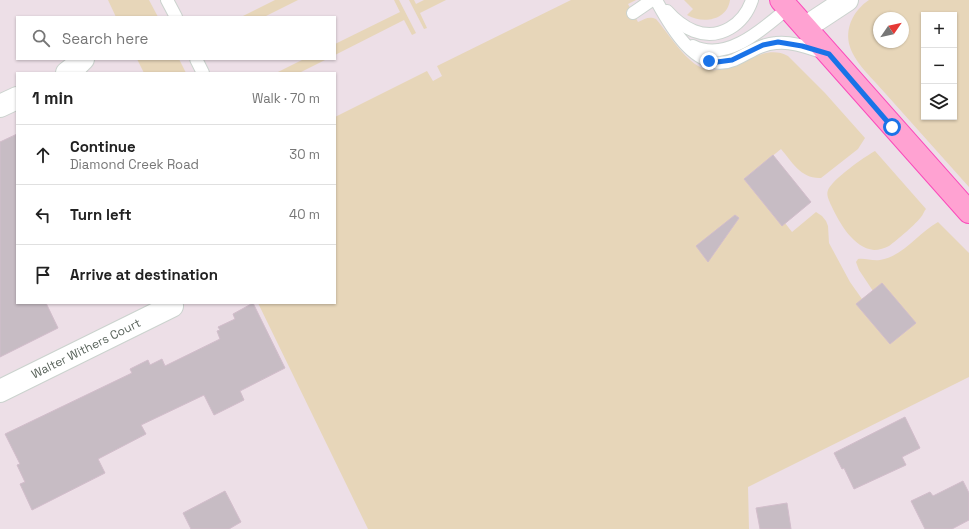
<!DOCTYPE html>
<meta charset="utf-8">
<style>
:root{--surface:#fff;--page:#f6f6f6;--text:#222;--muted:#767676;--line:#e0e0e0}
body{margin:0;font-family:"Space Grotesk",sans-serif;background:var(--page);color:var(--text)}
.controls{position:absolute;right:12px;top:12px;display:grid;overflow:hidden;border-radius:0px;box-shadow:0 1px 3px #0004}
.controls button{width:36px;height:36px;display:grid;place-items:center;padding:0;border:0;border-bottom:1px solid var(--line);background:var(--surface);color:var(--text);font:20px sans-serif}
.compass{position:absolute;left:873px;top:12px;width:36px;height:36px;border-radius:50%;background:var(--surface);box-shadow:0 1px 3px #0004;rotate:56deg}
.stop{position:absolute;width:12px;height:12px;margin:-9px;border:3px solid #1a73e8;border-radius:50%;background:#fff}
.stop.end{background:#1a73e8;border-color:#fff;box-shadow:0 1px 4px #0008}
.list{margin:0;padding:0;list-style:none}
h2{display:flex;justify-content:space-between;align-items:center;height:52px;margin:0;padding:0 16px;font-size:17px}
h2 small{font-size:13px;font-weight:400;color:var(--muted)}
.list li{display:grid;grid-template-columns:26px 1fr auto;gap:12px;align-items:center;box-sizing:border-box;height:60px;padding:0 16px;border-top:1px solid var(--line)}
.list b{display:block;font-size:15px;white-space:nowrap}
.list p{margin:0;font-size:13px;white-space:nowrap;color:var(--muted)}
.list em{font-size:13px;font-style:normal;color:var(--muted)}
.icon{flex:none;width:22px;height:22px;fill:none;stroke:currentColor;stroke-width:2;stroke-linecap:round;stroke-linejoin:round}
.map{position:relative;flex:none;width:969px;height:529px;overflow:hidden}
.search{position:absolute;background:var(--surface);box-shadow:0 1px 3px #0004;left:16px;top:16px;width:320px;height:44px;display:flex;align-items:center;gap:10px;box-sizing:border-box;padding:0 14px;border-radius:0px;color:var(--muted);font-size:15px}
.panel{position:absolute;background:var(--surface);box-shadow:0 1px 3px #0004;left:16px;top:72px;width:320px;height:232px;border-radius:0px}
.map>svg:first-child{display:block}
.green{fill:#e7d6b9;fill-rule:evenodd}
.building{fill:#c7bcc4;stroke:#d2bdcb}
.lines{fill:none;stroke-linecap:round;stroke-linejoin:round}
.service-casing{stroke:#cbd3ce;stroke-width:14}
.minor-casing{stroke:#cbd3ce;stroke-width:24}
.primary-casing{stroke:#fb4abb;stroke-width:24}
.service{stroke:#fff;stroke-width:12}
.minor{stroke:#fff;stroke-width:22}
.primary{stroke:#ffa2d2;stroke-width:22}
.route{stroke:#1a73e8;stroke-width:5}
.labels{text-anchor:middle;dominant-baseline:central;stroke-width:3.5;stroke-linejoin:round;paint-order:stroke}
.street-label{font-size:12px;fill:#58625a;stroke:#fff}
</style>
<div class="map">
<svg width="969" height="529" viewBox="0 0 969 529">
<rect width="100%" height="100%" fill="#eddfe7"/>
<g class="green">
<path d="M108,0H149L158,17H116Z"/>
<path d="M275,0H298L264,17H241Z"/>
<path d="M394,0H399L416,33L412,35L404,20L335,55V44L400,12Z"/>
<path d="M409,0H414L416,4L424,0H446L420,13L427,28L424,29Z"/>
<path d="M571,0H636L628,4L638,22C645,19 649,16 656,19C668,33 684,59 700,67C731,82 758,40 788,56L825,93L865,138L858,149L821,178C801,179 792,162 781,149L744,179L782,225L785,223L792,232L816,212L822,216L826,221L828,226L829,243L850,282L862,299L873,291L859,270L856,262L858,259C865,258 872,261 880,260C904,256 918,233 938,222L969,253V377L748,487L749,529H368L258,303H335V117L427,71L433,81L442,76L437,66Z"/>
<path d="M684,0H730C727,21 702,24 687,15L693,9Z"/>
<path d="M869,0H969V187C941,156 913,124 885,93C874,80 855,63 850,47C844,28 854,10 869,0ZM924,15H954V117H924ZM879,18H903V42H879Z"/>
<path d="M137,59H179L186,73H144Z"/>
<path d="M304,59H327L299,73H276Z"/>
<path d="M875,151L926,209C924,211 923,215 921,217C917,223 896,241 889,246C885,248 879,250 874,250C853,248 839,222 831,205C829,200 826,195 828,190C833,179 864,157 875,151Z"/>
</g>
<g class="building">
<path d="M17,134V303H46L58,328L0,357V142Z"/>
<path d="M773,155L811,202L782,226L744,179Z"/>
<path d="M735,215L739,218L708,262L696,246Z"/>
<path d="M882,283L916,323L890,344L856,304Z"/>
<path d="M253,303L285,368L240,391L244,400L214,415L204,395L141,425L146,434L98,459L105,473L32,510L20,484L25,482L17,465L20,464L5,434L132,373L130,369L148,360L150,365L162,359L165,366L220,339L217,331L220,330L218,327L235,319L233,314Z"/>
<path d="M905,417L920,448L902,457L906,465L854,489L844,468L842,469L834,453Z"/>
<path d="M963,481L969,493V520L952,529H925L911,501L930,492L933,496Z"/>
<path d="M225,491L241,522L229,529H191L183,513Z"/>
<path d="M787,503L791,529H760L756,508Z"/>
</g>
<g class="lines">
<defs>
<g id="service">
<path d="M167,0L176,17"/>
<path d="M656,0C670,26 697,75 734,60C748,54 760,44 776,43C792,41 809,48 824,53"/>
<path d="M667,11C674,19 684,27 694,31C720,41 744,24 752,0"/>
<path d="M633,13L652,0"/>
<path d="M693,46C727,63 764,28 788,8"/>
<path d="M196,59L203,73"/>
</g>
<g id="minor">
<path d="M806,27L847,0"/>
<path d="M67,73L76,66L83,59"/>
<path d="M0,106L17,98"/>
<path id="s1" d="M0,391L172,306"/>
</g>
<path id="primary" d="M781,0L969,212"/>
</defs>
<use href="#service" class="service-casing"/>
<use href="#minor" class="minor-casing"/>
<use href="#primary" class="primary-casing"/>
<use href="#service" class="service"/>
<use href="#minor" class="minor"/>
<use href="#primary" class="primary"/>
</g>
<g class="lines">
<path class="route" d="M709,61L717,62L732,60L763,45L778,42L802,46L829,54L892,127"/>
</g>
<g class="labels">
<g class="street-label">
<text stroke="none"><textPath href="#s1" startOffset="96">Walter Withers Court</textPath></text>
</g>
</g>
</svg>
<div class="controls">
<button>+</button>
<button>−</button>
<button><svg class="icon" aria-label="layers" viewBox="0 0 24 24"><path d="M12 4l9 5-9 5-9-5zM3 14l9 5 9-5"/></svg></button>
</div>
<svg class="compass" viewBox="-18 -18 36 36"><path d="M0-13l5 13h-10z" fill="#e53935"/><path d="M0 13l5-13h-10z" fill="#767676"/></svg>
<div class="stop" style="left:892px;top:127px"></div>
<div class="stop end" style="left:709px;top:61px"></div>
<div class="search"><svg class="icon" aria-label="search" viewBox="0 0 24 24"><circle cx="10" cy="10" r="6"/><path d="M15 15l6 6"/></svg>Search here</div>
<section class="panel">
<h2>1 min<small>Walk · 70 m</small></h2>
<ul class="list">
<li><svg class="icon" aria-label="ahead" viewBox="0 0 24 24"><path d="M12 20V5M6 11l6-6 6 6"/></svg><div><b>Continue</b><p>Diamond Creek Road</p></div><em>30 m</em></li>
<li><svg class="icon" aria-label="left" viewBox="0 0 24 24"><path d="M17 20v-9H6M10 6l-5 5 5 5"/></svg><div><b>Turn left</b></div><em>40 m</em></li>
<li><svg class="icon" aria-label="arrive" viewBox="0 0 24 24"><path d="M6 21V4h12l-3 4 3 4H6"/></svg><div><b>Arrive at destination</b></div></li>
</ul>
</section>
</div>
